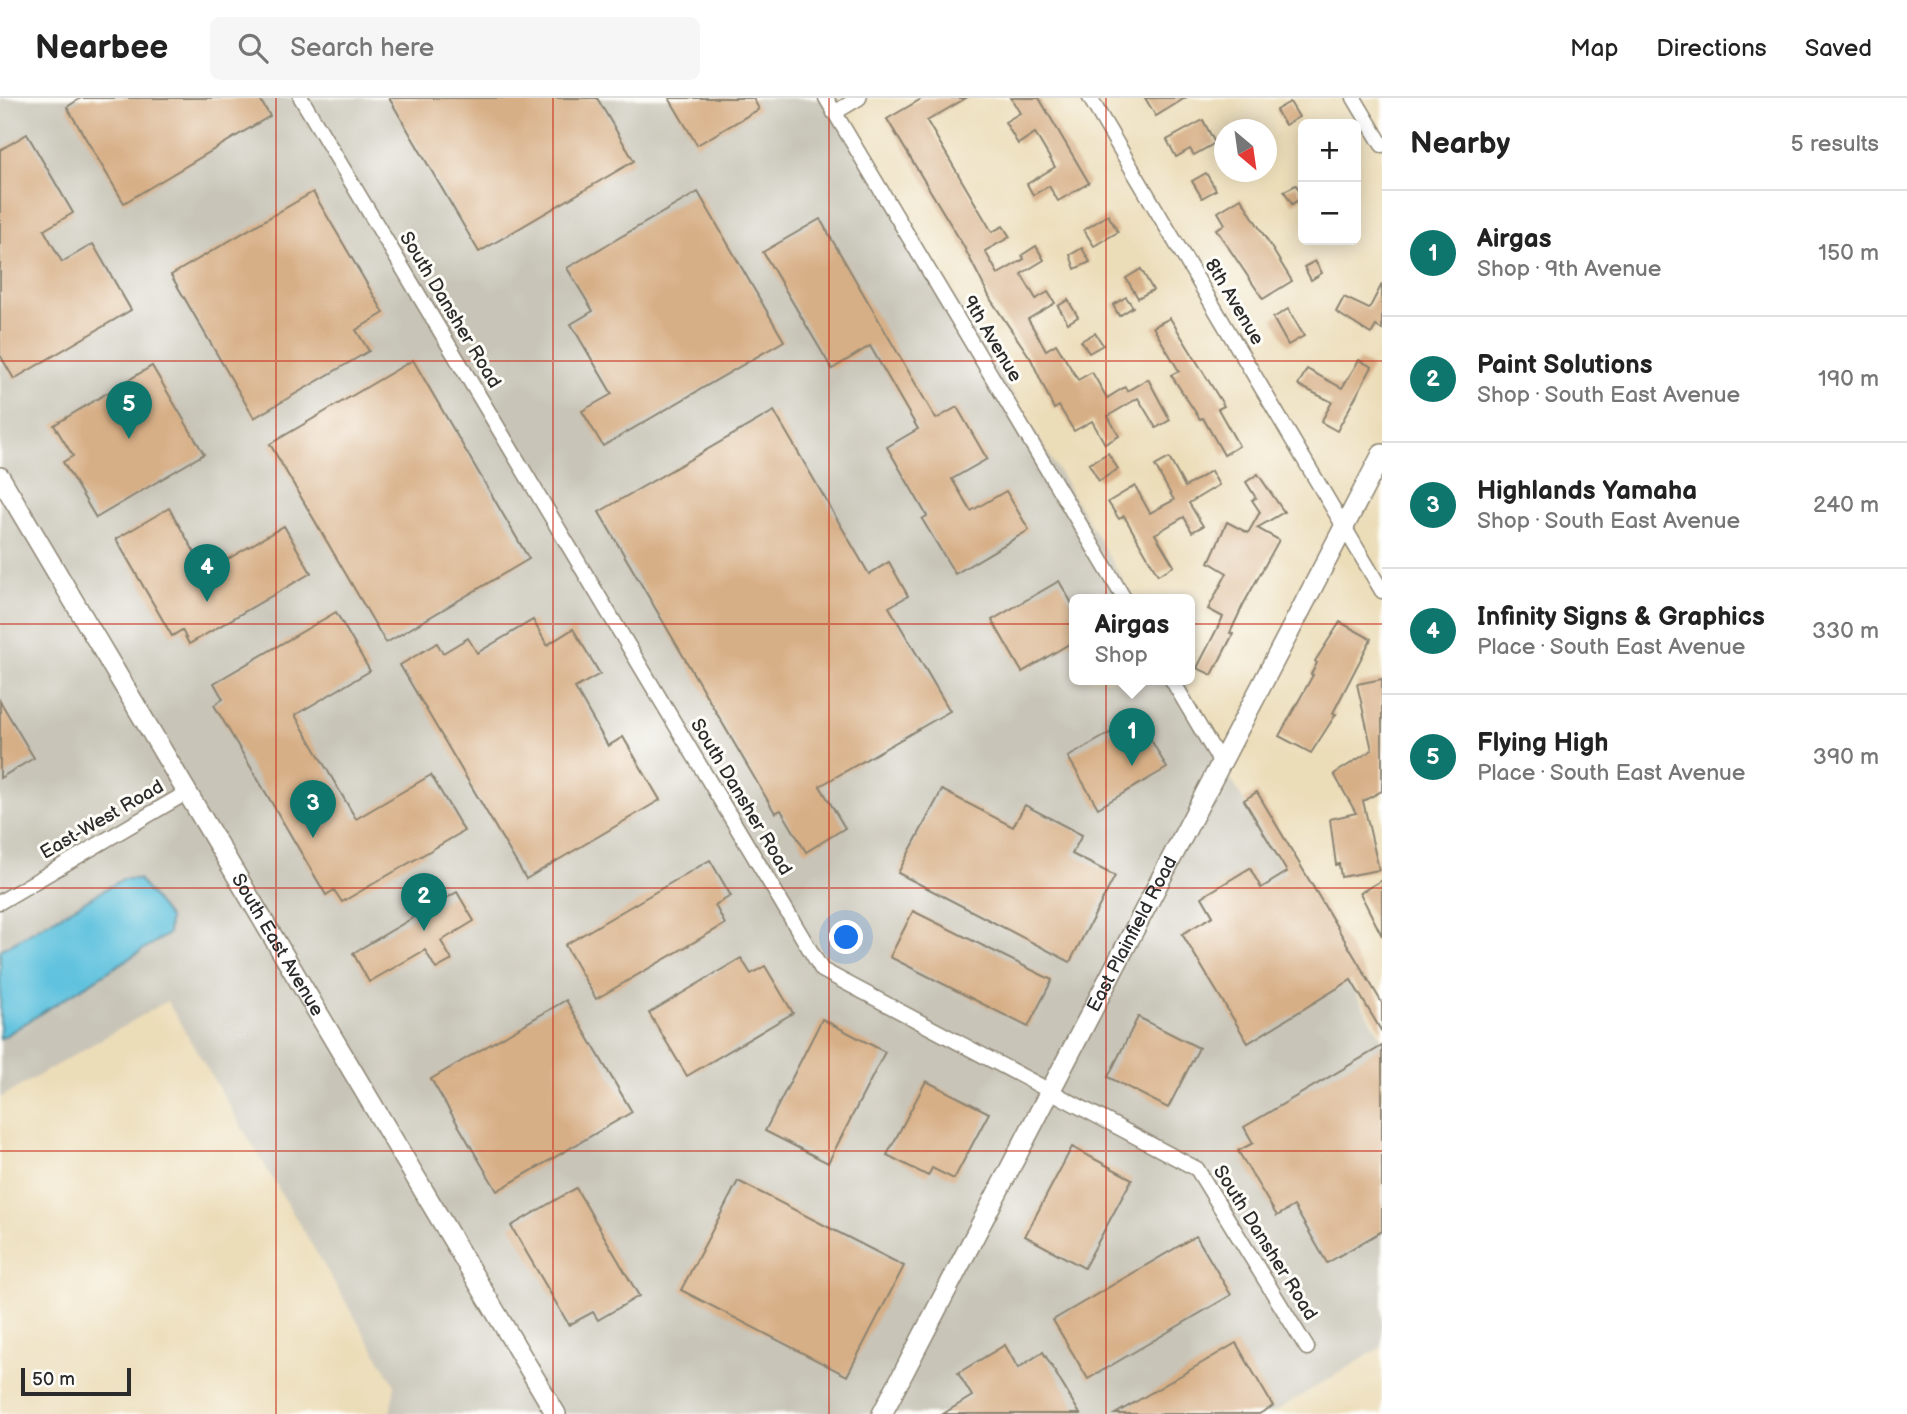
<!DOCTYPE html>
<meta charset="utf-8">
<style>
:root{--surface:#fff;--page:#f6f6f6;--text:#222;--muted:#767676;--line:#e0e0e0;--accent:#0f766e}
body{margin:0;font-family:"Balsamiq Sans",sans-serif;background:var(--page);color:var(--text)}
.controls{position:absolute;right:21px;top:21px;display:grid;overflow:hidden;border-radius:10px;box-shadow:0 4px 18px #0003}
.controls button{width:63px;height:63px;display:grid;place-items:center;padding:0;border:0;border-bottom:2px solid var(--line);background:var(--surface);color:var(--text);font:35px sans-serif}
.compass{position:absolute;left:1214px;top:21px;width:63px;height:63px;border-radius:50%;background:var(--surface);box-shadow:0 4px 18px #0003;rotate:151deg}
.scale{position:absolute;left:21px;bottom:18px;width:110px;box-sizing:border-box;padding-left:7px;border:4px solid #2b2b2b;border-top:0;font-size:19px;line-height:24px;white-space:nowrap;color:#2b2b2b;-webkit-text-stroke:5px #fdfcf7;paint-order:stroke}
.you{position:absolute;left:847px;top:840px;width:24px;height:24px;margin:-18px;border:5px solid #fff;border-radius:50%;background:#1a73e8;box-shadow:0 0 0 10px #1a73e833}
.badge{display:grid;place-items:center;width:46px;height:46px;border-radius:50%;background:var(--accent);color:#fff;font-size:23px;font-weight:700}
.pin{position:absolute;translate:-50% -58px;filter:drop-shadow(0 2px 4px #0008)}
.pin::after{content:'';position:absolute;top:37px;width:24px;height:21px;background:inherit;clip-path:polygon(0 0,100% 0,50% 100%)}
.popup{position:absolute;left:1069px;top:496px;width:126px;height:91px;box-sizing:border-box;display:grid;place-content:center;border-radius:10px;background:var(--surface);filter:drop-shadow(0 2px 5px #0005);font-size:23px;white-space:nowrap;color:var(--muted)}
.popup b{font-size:26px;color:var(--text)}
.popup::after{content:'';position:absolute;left:50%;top:100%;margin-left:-14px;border:14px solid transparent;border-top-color:var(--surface)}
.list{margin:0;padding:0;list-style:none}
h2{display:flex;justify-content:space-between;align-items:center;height:91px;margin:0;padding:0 28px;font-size:30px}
h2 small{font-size:23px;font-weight:400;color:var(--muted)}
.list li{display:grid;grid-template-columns:46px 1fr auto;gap:21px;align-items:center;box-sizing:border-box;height:126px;padding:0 28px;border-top:2px solid var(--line)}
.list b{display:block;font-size:26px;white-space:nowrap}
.list p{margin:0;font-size:23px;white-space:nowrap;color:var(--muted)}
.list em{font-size:23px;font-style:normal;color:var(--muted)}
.icon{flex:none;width:38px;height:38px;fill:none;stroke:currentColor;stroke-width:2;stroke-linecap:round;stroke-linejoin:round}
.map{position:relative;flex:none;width:1382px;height:1316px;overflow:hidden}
header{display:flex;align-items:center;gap:42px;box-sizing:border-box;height:98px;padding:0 35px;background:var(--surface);border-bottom:2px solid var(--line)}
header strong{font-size:33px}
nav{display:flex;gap:38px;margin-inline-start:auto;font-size:24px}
.search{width:490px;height:63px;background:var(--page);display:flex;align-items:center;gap:18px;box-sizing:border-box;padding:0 24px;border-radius:10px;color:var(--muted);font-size:26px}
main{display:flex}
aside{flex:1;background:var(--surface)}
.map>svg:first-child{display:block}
.industrial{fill:#c8c4b8}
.water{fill:#60c2de;stroke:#467684;stroke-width:2}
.building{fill:#d7af86}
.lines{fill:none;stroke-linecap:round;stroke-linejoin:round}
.minor-casing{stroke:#8c8472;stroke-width:17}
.secondary-casing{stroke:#8c8472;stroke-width:22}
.minor{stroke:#fff;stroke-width:14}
.secondary{stroke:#fff;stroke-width:19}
.grid{fill:none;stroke:#c8321e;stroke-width:2;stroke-opacity:0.55}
.labels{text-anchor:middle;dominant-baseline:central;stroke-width:6;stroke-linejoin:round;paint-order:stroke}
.street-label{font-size:19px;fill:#2b2b2b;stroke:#fdfcf7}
</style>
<header>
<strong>Nearbee</strong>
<div class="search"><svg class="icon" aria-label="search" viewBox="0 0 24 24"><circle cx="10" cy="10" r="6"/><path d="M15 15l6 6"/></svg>Search here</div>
<nav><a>Map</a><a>Directions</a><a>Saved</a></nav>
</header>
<main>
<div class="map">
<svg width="1382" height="1316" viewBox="0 0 1382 1316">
<rect width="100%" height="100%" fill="#fdfcf7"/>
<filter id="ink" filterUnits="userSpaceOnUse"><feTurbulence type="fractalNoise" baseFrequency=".0143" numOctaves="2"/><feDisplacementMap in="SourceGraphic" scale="14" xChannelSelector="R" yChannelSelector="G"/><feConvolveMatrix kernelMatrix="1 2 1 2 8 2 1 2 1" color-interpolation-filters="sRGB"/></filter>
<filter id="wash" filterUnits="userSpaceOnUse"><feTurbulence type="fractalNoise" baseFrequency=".00686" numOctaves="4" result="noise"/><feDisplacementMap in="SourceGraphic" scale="28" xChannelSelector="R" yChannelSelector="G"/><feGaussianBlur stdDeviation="1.57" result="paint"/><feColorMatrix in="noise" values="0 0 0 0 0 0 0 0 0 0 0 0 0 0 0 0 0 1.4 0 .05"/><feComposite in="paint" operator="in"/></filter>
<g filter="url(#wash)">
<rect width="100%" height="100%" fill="#ecddb9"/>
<path class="industrial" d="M0,0H837L1135,502H1074V582H1183L1205,620L1229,678L1382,940V1249L1271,1316H390L395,1287L167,903L0,1000Z"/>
<path class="water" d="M123,781H138L169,820L168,836L0,941V852Z"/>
<g id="blocks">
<g class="building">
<path d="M81,0H259L270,18L124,105L67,9Z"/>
<path d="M389,0H597L634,63L479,154Z"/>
<path d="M669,0H753L759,11L697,47Z"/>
<path d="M923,0H966L927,23L992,134L1003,128L1010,139L985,153L998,176L1024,161L1022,157L1036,148L1044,162L1021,176L1036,201L1048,194L1055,205L1028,221L1046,252L1056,246L1078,282L1092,274L1107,300L1125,289L1127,293L1148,281L1170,322L1156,330L1138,300L1108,318L1119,338L1105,346L1092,323L1074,333L1059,308L1054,311L1031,261L991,202L963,147L887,21Z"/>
<path d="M1011,0H1039L1089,85L1058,103L1049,88L1033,97L1027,86L1055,69L1035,35L1018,46L1005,24L1020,15Z"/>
<path d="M1145,0H1185L1156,18Z"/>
<path d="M1290,4L1299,19L1285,27L1276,12Z"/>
<path d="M1203,22L1215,45L1194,57L1190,51L1176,59L1167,42Z"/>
<path d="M27,36L73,115L44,132L62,164L93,146L131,212L14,281L0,257V52Z"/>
<path d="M1206,75L1216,92L1202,100L1192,83Z"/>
<path d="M1296,87L1303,99L1292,106L1284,93Z"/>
<path d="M313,94L384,215L356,232L369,253L254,320L171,177Z"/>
<path d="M698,94L784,243L603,348L582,313L612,296L571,226L593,213L567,170Z"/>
<path d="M1241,100L1292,183L1263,201L1216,131L1225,126L1218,114Z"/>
<path d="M1108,117L1118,134L1094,148L1084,132Z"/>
<path d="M820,121L936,321L957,309L987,361L952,381L971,413L1006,393L1029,432L955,476L922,421L927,418L887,349L918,331L870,248L832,271L763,154Z"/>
<path d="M1082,150L1090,164L1075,171L1070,157Z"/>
<path d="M1315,163L1322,175L1311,182L1304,169Z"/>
<path d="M1141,171L1153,192L1138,200L1126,180Z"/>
<path d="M1382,186V232L1376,228L1371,236L1336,214L1344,199L1369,211Z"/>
<path d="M1126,199L1133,209L1119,218L1113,207Z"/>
<path d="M1068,202L1078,219L1068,225L1058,208Z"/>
<path d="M1288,211L1304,238L1288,247L1273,220Z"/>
<path d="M1170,220L1224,308L1218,311L1239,348L1224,357L1203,320L1200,321L1171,277L1179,273L1153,229Z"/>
<path d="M1095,235L1103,247L1089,255L1081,243Z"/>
<path d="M413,262L529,461L386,545L270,346Z"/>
<path d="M1359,262L1372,269L1337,333L1321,324L1332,304L1298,287L1307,271L1342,290Z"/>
<path d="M152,268L204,356L96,420L63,364L73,358L54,327Z"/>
<path d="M774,313L869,476L889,464L908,498L889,509L950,613L820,688L845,730L806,754L781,712L775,715L599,414Z"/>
<path d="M1108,355L1118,371L1099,383L1089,366Z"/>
<path d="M1169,360L1185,389L1211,373L1219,387L1189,405L1203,428L1192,434L1184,419L1155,436L1174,468L1158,477L1124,418L1119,421L1108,404L1135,388L1150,415L1174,402L1155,368Z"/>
<path d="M1258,376L1284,414L1257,430L1279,442L1243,507L1230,535L1233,536L1212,577L1197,570L1223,519L1208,511L1227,475L1209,464L1227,424L1248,435L1260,414L1252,402L1256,400L1246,384Z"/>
<path d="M169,410L206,474L284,428L311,475L189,546L182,532L172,538L116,441Z"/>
<path d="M1059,483L1074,509V543L1022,574L992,522Z"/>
<path d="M336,514L370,573L295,617L356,721L431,677L464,733L342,804L334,792L326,797L214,607L223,601L214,585Z"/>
<path d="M533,522L547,547L573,531L600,576L575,590L608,648L623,639L660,702L526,781L400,567L437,545L443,555L468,540L477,555Z"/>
<path d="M1340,524L1371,541L1333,615L1336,616L1311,655L1279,638L1313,577L1311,576L1317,565L1315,563Z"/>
<path d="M1382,581V693L1363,703L1379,772L1341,779L1339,766L1336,767L1330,721L1356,715L1334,676L1372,652L1357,586Z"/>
<path d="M0,603L34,660L0,680Z"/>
<path d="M1138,619L1167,670L1098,710L1068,659Z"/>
<path d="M942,692L1013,729L1025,707L1082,737L1072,756L1115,778L1070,864L898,775Z"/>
<path d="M1257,694L1382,905V934L1351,882L1248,945L1182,836L1213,818L1202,799L1250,770L1261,790L1287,774L1244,702Z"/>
<path d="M710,762L731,798L715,807L725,826L596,901L565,847Z"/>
<path d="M1382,782V838L1360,795Z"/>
<path d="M457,794L474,823L441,843L452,862L436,871L425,852L369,884L353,855Z"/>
<path d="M913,813L1052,882L1028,929L890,859Z"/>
<path d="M741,860L751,876L765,868L793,915L687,978L649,915Z"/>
<path d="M566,902L632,1014L497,1093L431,981Z"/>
<path d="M1138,919L1199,950L1168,1010L1108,979Z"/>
<path d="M822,921L885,954L828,1065L765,1033Z"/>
<path d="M1382,948V1133L1327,1165L1294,1108L1277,1118L1238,1053L1253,1045L1244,1029Z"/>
<path d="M926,983L989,1015L954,1081L932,1070L928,1078L887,1057Z"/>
<path d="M1072,1049L1132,1081L1084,1170L1025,1138Z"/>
<path d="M738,1083L904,1168L847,1278L681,1192Z"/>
<path d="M576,1090L639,1198L598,1222L593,1214L569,1227L511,1128Z"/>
<path d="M1196,1138L1231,1197L1088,1281L1053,1222Z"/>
<path d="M1236,1245L1273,1308L1259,1316H1115Z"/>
<path d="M1005,1247L1018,1270L1043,1254L1080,1316H943L972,1298L958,1275Z"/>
</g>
</g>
</g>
<g filter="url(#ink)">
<use href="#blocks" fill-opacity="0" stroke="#8c8472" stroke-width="2"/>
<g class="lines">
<defs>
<g id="minor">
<path d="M301,0L822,872L1197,1071L1307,1250"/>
<path d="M826,0L1125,502"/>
<path d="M1090,0L1382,493"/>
<path d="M1354,0L1382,47"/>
<path d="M834,15L859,0"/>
<path d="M1172,582L1221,665"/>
<path d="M0,804L186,695"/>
</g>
<g id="secondary">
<path id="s1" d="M0,379L556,1316"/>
<path id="s2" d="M882,1316L1382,356"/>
</g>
</defs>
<use href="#minor" class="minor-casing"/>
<use href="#secondary" class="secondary-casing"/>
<use href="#minor" class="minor"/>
<use href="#secondary" class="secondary"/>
</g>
</g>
<path class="grid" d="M276,0V1316M553,0V1316M829,0V1316M1106,0V1316M0,263H1382M0,526H1382M0,790H1382M0,1053H1382"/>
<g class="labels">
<g class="street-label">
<text transform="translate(1234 204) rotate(59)">8th Avenue</text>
<text transform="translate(450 212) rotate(59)">South Dansher Road</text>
<text transform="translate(992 241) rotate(59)">9th Avenue</text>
<text transform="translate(741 699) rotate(59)">South Dansher Road</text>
<text transform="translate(102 722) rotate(-30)">East-West Road</text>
<text stroke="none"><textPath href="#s2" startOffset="541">East Plainfield Road</textPath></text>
<text stroke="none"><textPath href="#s1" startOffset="544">South East Avenue</textPath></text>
<text transform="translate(1265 1145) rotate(58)">South Dansher Road</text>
</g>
</g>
</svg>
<div class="controls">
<button>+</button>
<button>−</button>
</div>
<svg class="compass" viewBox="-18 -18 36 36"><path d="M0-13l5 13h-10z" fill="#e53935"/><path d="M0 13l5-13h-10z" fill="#767676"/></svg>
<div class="scale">50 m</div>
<div class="you"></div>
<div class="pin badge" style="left:1132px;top:668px">1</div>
<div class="popup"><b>Airgas</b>Shop</div>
<div class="pin badge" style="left:424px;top:833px">2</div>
<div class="pin badge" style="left:313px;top:740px">3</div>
<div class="pin badge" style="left:207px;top:504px">4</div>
<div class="pin badge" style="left:129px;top:341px">5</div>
</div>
<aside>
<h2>Nearby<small>5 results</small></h2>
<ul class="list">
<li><span class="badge">1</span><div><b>Airgas</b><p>Shop · 9th Avenue</p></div><em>150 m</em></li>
<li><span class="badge">2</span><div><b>Paint Solutions</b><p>Shop · South East Avenue</p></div><em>190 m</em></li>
<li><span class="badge">3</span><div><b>Highlands Yamaha</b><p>Shop · South East Avenue</p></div><em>240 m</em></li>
<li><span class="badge">4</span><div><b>Infinity Signs &amp; Graphics</b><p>Place · South East Avenue</p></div><em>330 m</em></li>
<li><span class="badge">5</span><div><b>Flying High</b><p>Place · South East Avenue</p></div><em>390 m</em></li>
</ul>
</aside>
</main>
